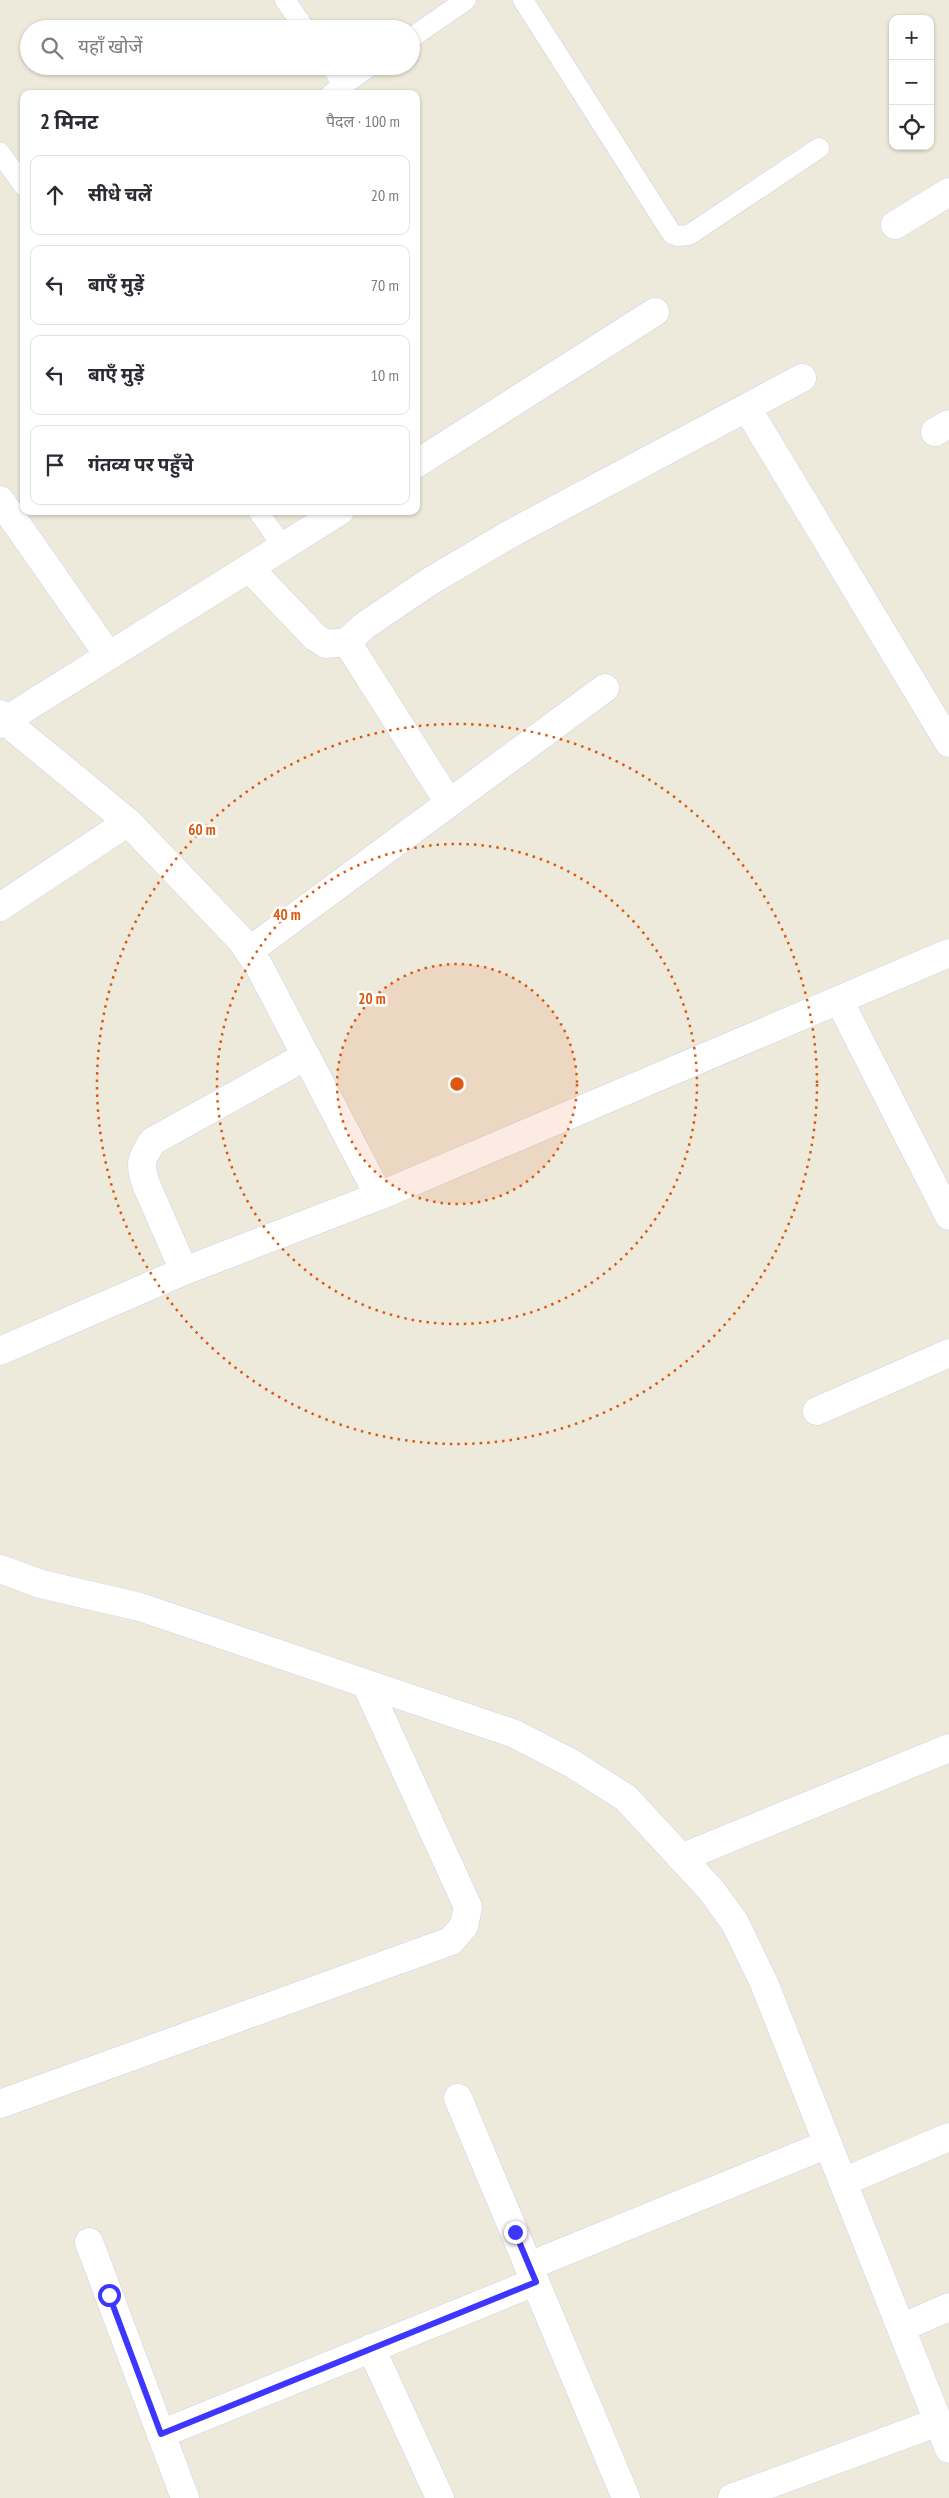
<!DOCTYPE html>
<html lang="hi">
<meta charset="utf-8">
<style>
:root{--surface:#fff;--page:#f7f7f7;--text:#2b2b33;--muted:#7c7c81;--line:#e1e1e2}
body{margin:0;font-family:"PT Sans Narrow","Noto Sans Devanagari",sans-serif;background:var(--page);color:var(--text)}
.controls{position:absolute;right:15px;top:15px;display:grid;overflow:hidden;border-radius:10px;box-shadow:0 1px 4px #0004}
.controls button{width:45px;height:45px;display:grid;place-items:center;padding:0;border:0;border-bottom:1px solid var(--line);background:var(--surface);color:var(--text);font:25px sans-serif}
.stop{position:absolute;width:15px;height:15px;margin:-11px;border:4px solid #3d36ff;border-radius:50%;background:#fff}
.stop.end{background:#3d36ff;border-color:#fff;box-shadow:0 1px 5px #0008}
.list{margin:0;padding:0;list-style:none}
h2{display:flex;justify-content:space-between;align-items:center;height:65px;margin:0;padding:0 20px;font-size:21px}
h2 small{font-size:16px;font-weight:400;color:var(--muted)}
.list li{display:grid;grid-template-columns:32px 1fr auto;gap:15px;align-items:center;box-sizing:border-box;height:80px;margin:0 10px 10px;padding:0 10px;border:1px solid var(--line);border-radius:10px}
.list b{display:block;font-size:19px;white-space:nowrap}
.list em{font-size:16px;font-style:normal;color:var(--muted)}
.icon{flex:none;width:28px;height:28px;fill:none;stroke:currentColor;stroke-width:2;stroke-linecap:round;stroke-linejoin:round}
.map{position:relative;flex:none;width:949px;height:2498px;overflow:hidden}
.search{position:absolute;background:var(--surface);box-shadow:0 1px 4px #0004;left:20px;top:20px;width:400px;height:55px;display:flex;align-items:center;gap:12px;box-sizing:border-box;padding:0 18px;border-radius:28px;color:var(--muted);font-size:19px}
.panel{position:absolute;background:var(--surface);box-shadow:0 1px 4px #0004;left:20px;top:90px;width:400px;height:425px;border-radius:10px}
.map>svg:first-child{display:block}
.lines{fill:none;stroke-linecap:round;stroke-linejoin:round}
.lane-casing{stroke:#d0d0e5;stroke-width:21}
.street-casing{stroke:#d0d0e5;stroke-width:29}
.lane{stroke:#fff;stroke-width:20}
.street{stroke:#fff;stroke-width:28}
.route{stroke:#3d36ff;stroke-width:6}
.ring{fill:none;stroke:#de570e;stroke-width:2.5;stroke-dasharray:2.5 5}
.centre{fill:#de570e;stroke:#fff;stroke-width:2.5}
.ring-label{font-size:15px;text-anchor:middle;font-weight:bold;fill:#de570e;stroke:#fff;stroke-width:5;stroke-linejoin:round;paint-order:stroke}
</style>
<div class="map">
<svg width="949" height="2498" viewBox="0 0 949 2498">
<rect width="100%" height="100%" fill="#eeeadb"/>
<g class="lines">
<defs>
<g id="lane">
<path d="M285,0L305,29"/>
<path d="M523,0L672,234L678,236L689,235L819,148"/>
<path d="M411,38L466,0"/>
<path d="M331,66L343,85"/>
<path d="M331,94L370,66"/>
<path d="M0,153L24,186"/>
<path d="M258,511L283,547"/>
</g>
<g id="street">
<path d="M895,225L949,192"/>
<path d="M747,408L949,743"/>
<path d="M935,432L949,424"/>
<path d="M416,464L655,312"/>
<path d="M0,500L109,656"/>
<path d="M249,568L315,637L326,644L347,642L364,626L429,582L510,534L802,378"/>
<path d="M347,642L449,803"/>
<path d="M0,714L5,721L128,822L240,939L259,966L379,1196"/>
<path d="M0,724L340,511"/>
<path d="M0,907L128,822"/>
<path d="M249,951L605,688"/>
<path d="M839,1000L949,1216"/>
<path d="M184,1271L146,1184C139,1164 141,1158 153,1141L306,1056"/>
<path d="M0,1351L184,1271L379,1196L949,953"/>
<path d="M817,1411L949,1353"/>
<path d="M0,1569L41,1584L140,1607L515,1734L571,1763L626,1798L712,1891L735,1923L764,1983L949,2449"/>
<path d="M681,1858L949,1748"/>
<path d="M458,2098L626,2498"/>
<path d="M0,2104L451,1941L464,1926L468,1907L366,1684"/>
<path d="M843,2182L949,2137"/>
<path d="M89,2242L185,2498"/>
<path d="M529,2266L828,2144"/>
<path d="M901,2328L949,2307"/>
<path d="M371,2348L440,2498"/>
<path d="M161,2434L535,2282"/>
<path d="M732,2498L938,2422"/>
</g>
</defs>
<use href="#lane" class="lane-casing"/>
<use href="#street" class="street-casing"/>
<use href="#lane" class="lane"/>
<use href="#street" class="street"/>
</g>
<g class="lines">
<path class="route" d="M109,2295L161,2434L536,2282L515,2232"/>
</g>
<circle cx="457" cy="1084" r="120" fill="#de570e" fill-opacity=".12"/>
<g class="ring">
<circle cx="457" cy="1084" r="120"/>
<circle cx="457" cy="1084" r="240"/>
<circle cx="457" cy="1084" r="360"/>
</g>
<circle cx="457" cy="1084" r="8" class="centre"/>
<g class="ring-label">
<text x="202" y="835">60 m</text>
<text x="287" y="920">40 m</text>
<text x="372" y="1004">20 m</text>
</g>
</svg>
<div class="controls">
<button>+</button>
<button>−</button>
<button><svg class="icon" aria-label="locate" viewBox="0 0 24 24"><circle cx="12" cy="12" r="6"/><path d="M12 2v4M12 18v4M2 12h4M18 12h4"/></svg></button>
</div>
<div class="stop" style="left:109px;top:2295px"></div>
<div class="stop end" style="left:515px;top:2232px"></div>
<div class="search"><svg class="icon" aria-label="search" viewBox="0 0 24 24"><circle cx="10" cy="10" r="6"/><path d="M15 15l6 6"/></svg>यहाँ खोजें</div>
<section class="panel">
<h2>2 मिनट<small>पैदल · 100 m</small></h2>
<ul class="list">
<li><svg class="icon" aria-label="ahead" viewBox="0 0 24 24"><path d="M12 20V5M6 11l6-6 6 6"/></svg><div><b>सीधे चलें</b></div><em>20 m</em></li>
<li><svg class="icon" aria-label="left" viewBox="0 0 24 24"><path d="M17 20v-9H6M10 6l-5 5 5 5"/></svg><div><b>बाएँ मुड़ें</b></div><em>70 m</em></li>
<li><svg class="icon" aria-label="left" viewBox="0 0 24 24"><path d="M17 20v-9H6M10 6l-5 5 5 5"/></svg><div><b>बाएँ मुड़ें</b></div><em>10 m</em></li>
<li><svg class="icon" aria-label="arrive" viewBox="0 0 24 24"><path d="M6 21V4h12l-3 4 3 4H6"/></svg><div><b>गंतव्य पर पहुँचे</b></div></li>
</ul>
</section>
</div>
